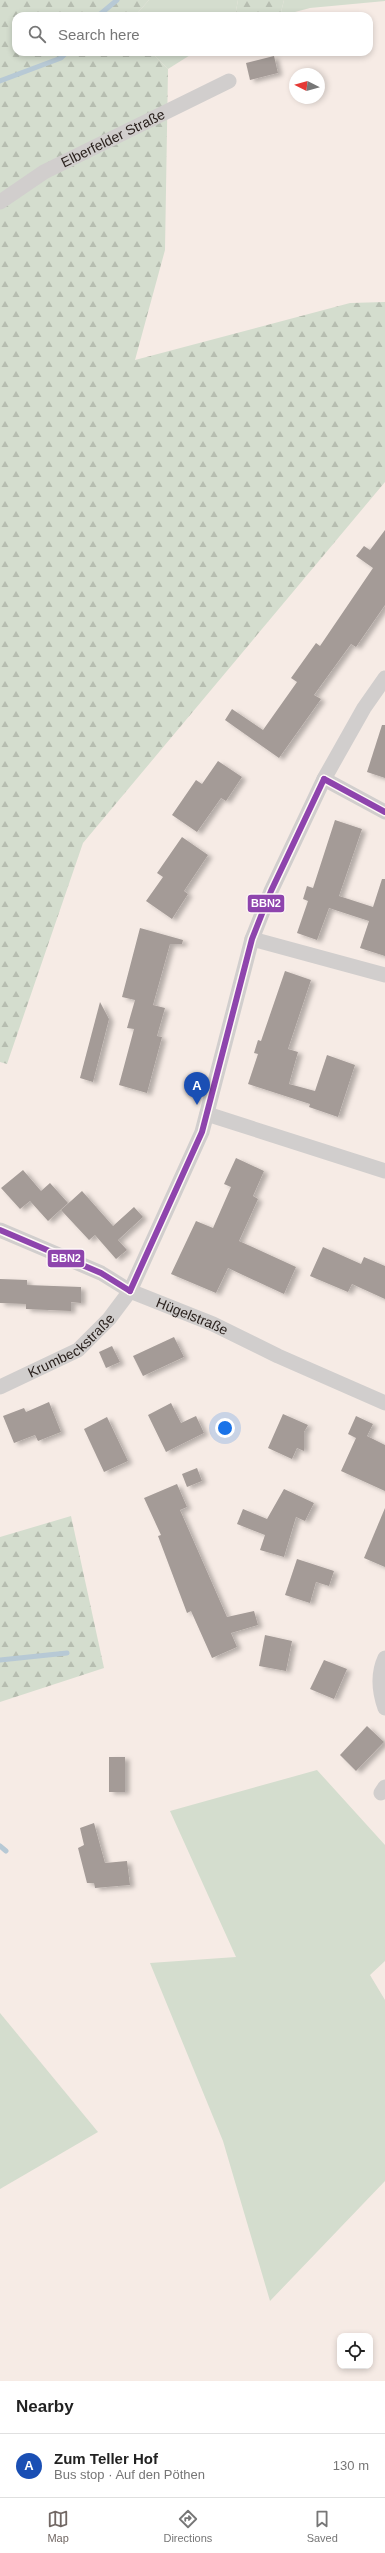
<!DOCTYPE html>
<meta charset="utf-8">
<style>
:root{--surface:#fff;--page:#f2f2f2;--text:#222;--muted:#767676;--line:#e0e0e0;--accent:#726864}
body{margin:0;font-family:Arial,sans-serif;background:var(--page);color:var(--text)}
.controls{position:absolute;right:12px;bottom:12px;display:grid;overflow:hidden;border-radius:8px;box-shadow:0 2px 6px #0003}
.controls button{width:36px;height:36px;display:grid;place-items:center;padding:0;border:0;border-bottom:1px solid var(--line);background:var(--surface);color:var(--text);font:20px sans-serif}
.compass{position:absolute;left:289px;top:68px;width:36px;height:36px;border-radius:50%;background:var(--surface);box-shadow:0 2px 6px #0003;rotate:276deg}
.you{position:absolute;left:225px;top:1428px;width:14px;height:14px;margin:-10px;border:3px solid #fff;border-radius:50%;background:#1a73e8;box-shadow:0 0 0 6px #1a73e833}
.badge{display:grid;place-items:center;width:26px;height:26px;border-radius:50%;background:var(--accent);color:#fff;font-size:13px;font-weight:700}
.pin{position:absolute;translate:-50% -33px;filter:drop-shadow(0 1px 2px #0008)}
.pin::after{content:'';position:absolute;top:21px;width:14px;height:12px;background:inherit;clip-path:polygon(0 0,100% 0,50% 100%)}
.list{margin:0;padding:0;list-style:none}
h2{display:flex;justify-content:space-between;align-items:center;height:52px;margin:0;padding:0 16px;font-size:17px}
h2 small{font-size:13px;font-weight:400;color:var(--muted)}
.list li{display:grid;grid-template-columns:26px 1fr auto;gap:12px;align-items:center;box-sizing:border-box;height:64px;padding:0 16px;border-top:1px solid var(--line)}
.list b{display:block;font-size:15px;white-space:nowrap}
.list p{margin:0;font-size:13px;white-space:nowrap;color:var(--muted)}
.list em{font-size:13px;font-style:normal;color:var(--muted)}
.icon{flex:none;width:22px;height:22px;fill:none;stroke:currentColor;stroke-width:2;stroke-linecap:round;stroke-linejoin:round}
.map{position:relative;flex:none;width:385px;height:2381px;overflow:hidden}
.search{position:absolute;background:var(--surface);box-shadow:0 2px 6px #0003;left:12px;right:12px;top:12px;height:44px;display:flex;align-items:center;gap:10px;box-sizing:border-box;padding:0 14px;border-radius:12px;color:var(--muted);font-size:15px}
.sheet{height:116px;background:var(--surface)}
nav{display:flex;justify-content:space-around;align-items:center;box-sizing:border-box;height:56px;border-top:1px solid var(--line);background:var(--surface);font-size:11px;color:var(--muted)}
nav a{display:grid;justify-items:center;gap:2px}
nav .on{color:var(--accent)}
.map>svg:first-child{display:block}
.green{fill:#d4ddce}
.forest{fill:url(#forest-firs)}
.lines{fill:none;stroke-linecap:round;stroke-linejoin:round}
.stream{stroke:#b7c9d5;stroke-width:5}
.building{fill:#a49b97;filter:url(#shadow)}
.street{stroke:#d1cecd;stroke-width:15}
.bus-1-casing{stroke:#fef9f6;stroke-width:9}
.bus-1{stroke:#8e44ad;stroke-width:6}
.labels{text-anchor:middle;dominant-baseline:central;stroke-width:4;stroke-linejoin:round;paint-order:stroke}
.street-label{font-size:14px;fill:#2b221e;stroke:#fef9f6}
.line-badge{stroke:#fef9f6;stroke-width:1.5}
.badge-label{font-size:11px;text-anchor:middle;font-weight:bold;fill:#fff}
</style>
<div class="map">
<svg width="385" height="2381" viewBox="0 0 385 2381">
<defs>
<pattern id="forest-firs" width="22" height="20" patternUnits="userSpaceOnUse"><rect width="22" height="20" fill="#d4ddce"/><path d="M5 1l3.5 6h-7zM16 11l3.5 6h-7z" fill="#b6bdb0"/></pattern>
<filter id="shadow"><feDropShadow dx="4.5" dy="2.5" stdDeviation="2" flood-color="#0004"/></filter>
</defs>
<rect width="100%" height="100%" fill="#f6ebe5"/>
<g class="green">
<path d="M149,0H238L235,16H135Z"/>
<path d="M284,0H385V1L310,8L280,16Z"/>
<path d="M151,52H195L168,69Z"/>
<path d="M317,1770L385,1845V1961L370,1975L385,2000V2181L270,2301L223,2141L150,1963L236,1957L170,1811Z"/>
<path d="M0,2013L98,2132L0,2189Z"/>
</g>
<g class="forest">
<path d="M0,0H149L135,16H16V52H151L168,69L165,250L135,360L350,303L385,302V482L83,843L7,1064L0,1062Z"/>
<path d="M238,0H284L280,16H235Z"/>
<path d="M71,1516L104,1668L0,1702V1537Z"/>
</g>
<g class="lines">
<g class="stream">
<path d="M98,16L117,0"/>
<path d="M0,81L61,58L67,52"/>
<path d="M0,1660L67,1653"/>
<path d="M0,1846L6,1851"/>
</g>
</g>
<g class="building">
<path d="M274,56L278,73L250,80L246,63Z"/>
<path d="M385,530V605L356,647L351,644L314,695L321,699L279,758L225,720L232,709L263,730L297,682L291,678L316,643L320,646L373,568L356,556L364,546L370,550Z"/>
<path d="M382,725H385V778L367,772Z"/>
<path d="M218,761L242,777L226,801L221,798L197,832L172,815L196,780L202,784Z"/>
<path d="M335,820L362,829L339,896L373,907L382,879H385V956L360,948L369,921L329,908L317,940L297,933L308,901L303,899L307,886L313,888Z"/>
<path d="M182,837L208,855L184,891L188,894L172,919L146,901L163,877L157,873Z"/>
<path d="M140,928L183,940L182,944H170L153,1005L165,1008L157,1036L162,1037L147,1093L119,1085L134,1029L127,1028L135,1000L122,997Z"/>
<path d="M285,971L311,980L288,1049L298,1052L289,1084L315,1091L327,1055L355,1065L338,1117L309,1107L310,1104L248,1084L258,1054L254,1053L258,1040L261,1041Z"/>
<path d="M100,1002L109,1019L93,1082L80,1078Z"/>
<path d="M236,1158L264,1171L253,1196L258,1199L239,1241L296,1267L284,1294L228,1268L216,1293L171,1274L196,1221L213,1228L231,1187L224,1184Z"/>
<path d="M23,1170L41,1191L50,1183L68,1203L48,1221L30,1201L20,1209L1,1188Z"/>
<path d="M82,1191L113,1226L134,1207L143,1217L118,1240L127,1250L116,1259L95,1235L89,1240L61,1210Z"/>
<path d="M323,1247L361,1264L364,1257L385,1266V1299L352,1284L348,1292L310,1276Z"/>
<path d="M0,1279L27,1280V1285L81,1287V1303L71,1302V1311L26,1309V1304L0,1303Z"/>
<path d="M174,1337L184,1357L143,1376L133,1356Z"/>
<path d="M112,1346L120,1362L106,1368L99,1352Z"/>
<path d="M49,1402L61,1432L38,1441L35,1435L14,1443L3,1416L24,1408L26,1412Z"/>
<path d="M171,1403L181,1423L196,1416L204,1433L166,1452L148,1415Z"/>
<path d="M283,1414L308,1425L304,1432V1451L297,1448L292,1459L268,1448Z"/>
<path d="M356,1416L373,1424L367,1436L385,1445V1491L341,1471L356,1438L348,1434Z"/>
<path d="M107,1417L128,1461L104,1472L84,1429Z"/>
<path d="M197,1468L202,1481L187,1487L182,1474Z"/>
<path d="M177,1484L187,1507L180,1510L227,1617L254,1611L258,1625L231,1633L237,1647L212,1658L191,1611L187,1613L158,1536L161,1535L144,1498Z"/>
<path d="M284,1489L314,1503L305,1521L296,1517L284,1557L260,1550L265,1535L237,1524L243,1509L267,1519Z"/>
<path d="M385,1508V1567L364,1558Z"/>
<path d="M297,1559L334,1571L329,1586L316,1582L310,1603L285,1595Z"/>
<path d="M265,1635L292,1641L286,1671L259,1666Z"/>
<path d="M324,1660L347,1669L334,1699L310,1689Z"/>
<path d="M367,1726L384,1742L356,1771L340,1755Z"/>
<rect x="109" y="1757" width="16" height="35"/>
<path d="M94,1823L105,1863L127,1861L130,1885L95,1888L94,1883H87L78,1848L84,1845L80,1828Z"/>
</g>
<g class="lines">
<g class="street">
<path id="s1" d="M0,202L44,172L229,81"/>
<path d="M324,779L385,812"/>
<path d="M252,939L385,975"/>
<path d="M207,1114L385,1171"/>
<path id="s2" d="M0,1230L101,1273L130,1291L213,1324L278,1356L385,1403"/>
<path id="s3" d="M0,1387L78,1350L109,1319L130,1291L202,1132L252,939L271,891L324,779L364,708L385,678"/>
<path d="M385,1658C377,1675 379,1691 385,1708"/>
<path d="M381,1793L385,1787"/>
</g>
<defs>
<g id="bus-1">
<path d="M324,779L385,812"/>
<path d="M0,1230L101,1273L130,1291"/>
<path d="M130,1291L202,1132L252,939L271,891L324,779"/>
</g>
</defs>
<use href="#bus-1" class="bus-1-casing"/>
<use href="#bus-1" class="bus-1"/>
</g>
<g class="labels">
<g class="street-label">
<text stroke="none"><textPath href="#s1" startOffset="130">Elberfelder Straße</textPath></text>
<text stroke="none"><textPath href="#s2" startOffset="211">Hügelstraße</textPath></text>
<text stroke="none"><textPath href="#s3" startOffset="83">Krumbeckstraße</textPath></text>
</g>
</g>
<g class="line-badge">
<rect x="247" y="894" width="38" height="19" rx="4" fill="#8e44ad"/>
<rect x="47" y="1249" width="38" height="19" rx="4" fill="#8e44ad"/>
</g>
<g class="badge-label">
<text x="266" y="907">BBN2</text>
<text x="66" y="1262">BBN2</text>
</g>
</svg>
<div class="controls">
<button><svg class="icon" aria-label="locate" viewBox="0 0 24 24"><circle cx="12" cy="12" r="6"/><path d="M12 2v4M12 18v4M2 12h4M18 12h4"/></svg></button>
</div>
<svg class="compass" viewBox="-18 -18 36 36"><path d="M0-13l5 13h-10z" fill="#e53935"/><path d="M0 13l5-13h-10z" fill="#767676"/></svg>
<div class="you"></div>
<div class="pin badge" style="left:197px;top:1105px;background:#1a4fb4">A</div>
<div class="search"><svg class="icon" aria-label="search" viewBox="0 0 24 24"><circle cx="10" cy="10" r="6"/><path d="M15 15l6 6"/></svg>Search here</div>
</div>
<section class="sheet">
<h2>Nearby<small></small></h2>
<ul class="list">
<li><span class="badge" style="background:#1a4fb4">A</span><div><b>Zum Teller Hof</b><p>Bus stop · Auf den Pöthen</p></div><em>130 m</em></li>
</ul>
</section>
<nav>
<a class="on"><svg class="icon" aria-label="map" viewBox="0 0 24 24"><path d="M3 6l6-2 6 2 6-2v14l-6 2-6-2-6 2zM9 4v14M15 6v14"/></svg>Map</a>
<a><svg class="icon" aria-label="directions" viewBox="0 0 24 24"><path d="M12 3l9 9-9 9-9-9zM9 14v-3h6M13 9l2 2-2 2"/></svg>Directions</a>
<a><svg class="icon" aria-label="saved" viewBox="0 0 24 24"><path d="M7 4h10v16l-5-4-5 4z"/></svg>Saved</a>
</nav>
